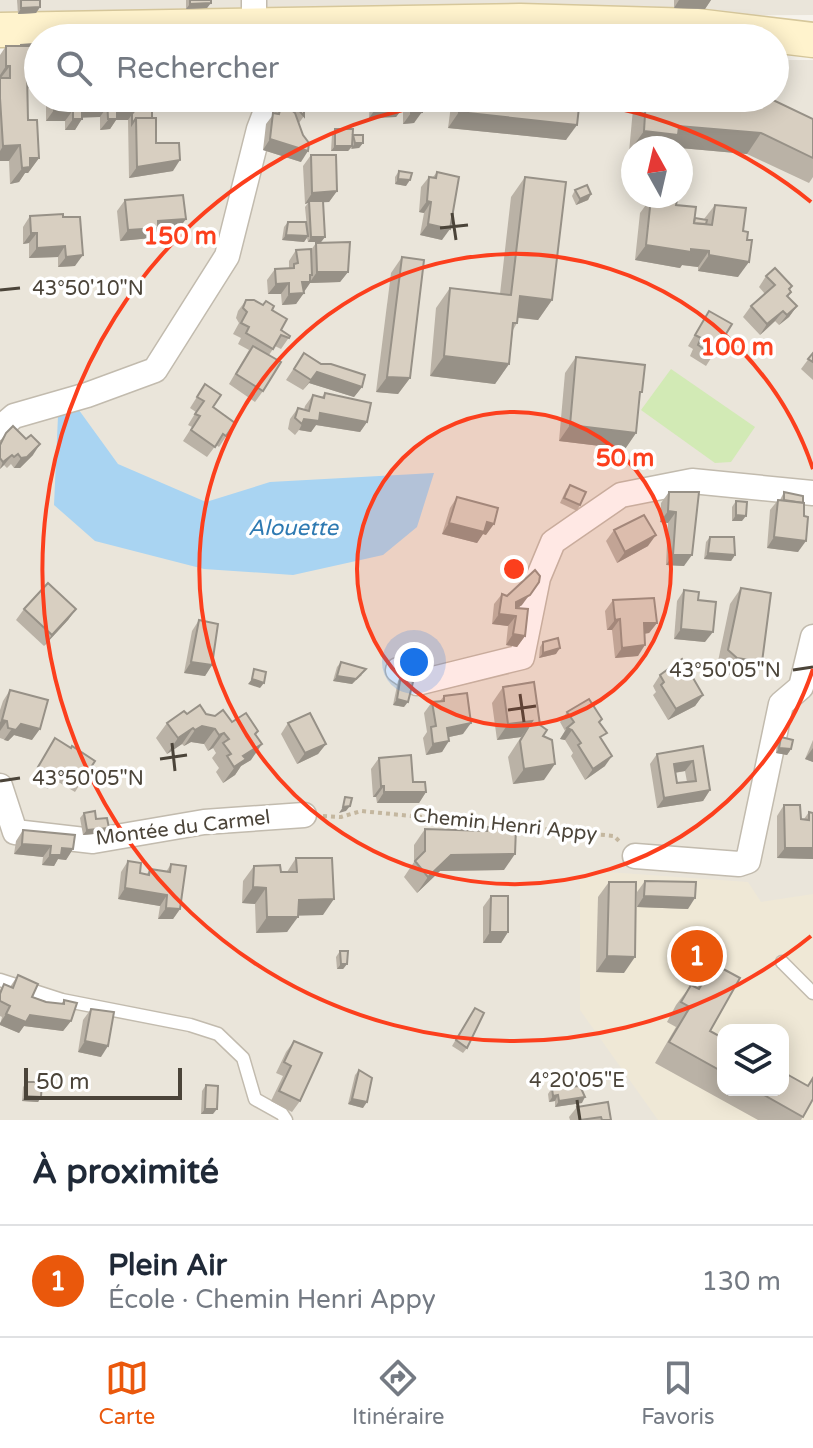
<!DOCTYPE html>
<html lang="fr">
<meta charset="utf-8">
<style>
:root{--surface:#fff;--page:#f2f2f3;--text:#1f2937;--muted:#747a83;--line:#e0e1e3;--accent:#ea580c}
body{margin:0;font-family:"Varela Round",sans-serif;background:var(--page);color:var(--text)}
.controls{position:absolute;right:24px;bottom:24px;display:grid;overflow:hidden;border-radius:16px;box-shadow:0 4px 20px #0003}
.controls button{width:72px;height:72px;display:grid;place-items:center;padding:0;border:0;border-bottom:2px solid var(--line);background:var(--surface);color:var(--text);font:40px sans-serif}
.compass{position:absolute;left:621px;top:136px;width:72px;height:72px;border-radius:50%;background:var(--surface);box-shadow:0 4px 20px #0003;rotate:352deg}
.scale{position:absolute;left:24px;bottom:20px;width:158px;box-sizing:border-box;padding-left:8px;border:4px solid #4b4439;border-top:0;font-size:22px;line-height:28px;white-space:nowrap;color:#4b4439;-webkit-text-stroke:6px #fff;paint-order:stroke}
.you{position:absolute;left:414px;top:662px;width:28px;height:28px;margin:-20px;border:6px solid #fff;border-radius:50%;background:#1a73e8;box-shadow:0 0 0 12px #1a73e833}
.badge{display:grid;place-items:center;width:52px;height:52px;border-radius:50%;background:var(--accent);color:#fff;font-size:26px;font-weight:700}
.pin{position:absolute;translate:-50% -50%;border:4px solid #fff;box-shadow:0 2px 8px #0006}
.list{margin:0;padding:0;list-style:none}
h2{display:flex;justify-content:space-between;align-items:center;height:104px;margin:0;padding:0 32px;font-size:34px}
h2 small{font-size:26px;font-weight:400;color:var(--muted)}
.list li{display:grid;grid-template-columns:52px 1fr auto;gap:24px;align-items:center;box-sizing:border-box;height:112px;padding:0 32px;border-top:2px solid var(--line)}
.list b{display:block;font-size:30px;white-space:nowrap}
.list p{margin:0;font-size:26px;white-space:nowrap;color:var(--muted)}
.list em{font-size:26px;font-style:normal;color:var(--muted)}
.icon{flex:none;width:44px;height:44px;fill:none;stroke:currentColor;stroke-width:2;stroke-linecap:round;stroke-linejoin:round}
.map{position:relative;flex:none;width:813px;height:1120px;overflow:hidden}
.search{position:absolute;background:var(--surface);box-shadow:0 4px 20px #0003;left:24px;right:24px;top:24px;height:88px;display:flex;align-items:center;gap:20px;box-sizing:border-box;padding:0 28px;border-radius:44px;color:var(--muted);font-size:30px}
.sheet{height:216px;background:var(--surface)}
nav{display:flex;justify-content:space-around;align-items:center;box-sizing:border-box;height:112px;border-top:2px solid var(--line);background:var(--surface);font-size:22px;color:var(--muted)}
nav a{display:grid;justify-items:center;gap:4px}
nav .on{color:var(--accent)}
.map>svg:first-child{display:block}
.residential{fill:#eae5da;fill-rule:evenodd}
.education{fill:#efe8d6;fill-rule:evenodd}
.green{fill:#d2eab5}
.water{fill:#a9d4f2}
.lines{fill:none;stroke-linecap:round;stroke-linejoin:round}
.service-casing{stroke:#c2bbae;stroke-width:15}
.minor-casing{stroke:#c2bbae;stroke-width:27}
.secondary-casing{stroke:#d6c79b;stroke-width:37}
.path{stroke:#c4b79f;stroke-width:4;stroke-dasharray:4 4;stroke-linecap:butt}
.service{stroke:#fff;stroke-width:12}
.minor{stroke:#fff;stroke-width:24}
.secondary{stroke:#fff3cd;stroke-width:34}
.wall{fill:#bab2a6;fill-rule:evenodd}
.shaded-wall{fill:#979187}
.building{fill:#d8cfc1;stroke:#979187;stroke-width:2;fill-rule:evenodd}
.ticks{fill:none;stroke:#4b4439;stroke-width:3}
.ring{fill:none;stroke:#fc3f1d;stroke-width:4}
.labels{text-anchor:middle;dominant-baseline:central;stroke-width:7;stroke-linejoin:round;paint-order:stroke}
.street-label{font-size:20px;fill:#4b4439;stroke:#fff}
.water-label{font-size:22px;font-style:italic;fill:#2e7ab2;stroke:#fff}
.ticks-label{font-size:20px;text-anchor:middle;fill:#4b4439;stroke:#fff;stroke-width:7;stroke-linejoin:round;paint-order:stroke}
.centre{fill:#fc3f1d;stroke:#fff;stroke-width:4}
.ring-label{font-size:24px;text-anchor:middle;font-weight:bold;fill:#fc3f1d;stroke:#fff;stroke-width:7;stroke-linejoin:round;paint-order:stroke}
</style>
<div class="map">
<svg width="813" height="1120" viewBox="0 0 813 1120">
<rect width="100%" height="100%" fill="#f6f3ec"/>
<g class="residential">
<path d="M0,0H813V15L0,18Z"/>
<path d="M0,57H38V98H775V60H813V1120H0ZM633,148H681V196H633ZM723,1030H783V1090H723Z"/>
</g>
<path class="education" d="M580,870L748,882L761,902L813,894V1120H658L580,1010ZM723,1030H783V1090H723Z"/>
<path class="green" d="M671,369L755,427L731,462L715,463L641,410Z"/>
<path class="water" d="M76,406L118,464L206,502L270,482L434,473L417,527L383,555L293,575L204,569L95,541L54,505L58,416Z"/>
<g class="lines">
<defs>
<g id="service">
<path d="M782,962L813,993"/>
<path d="M0,980L62,1000L190,1025L218,1034L243,1058L255,1099L282,1114L286,1120"/>
</g>
<g id="minor">
<path d="M254,25V0"/>
<path d="M0,428L14,416L87,395L155,370L227,256L259,129L271,98"/>
<path d="M398,670L417,683L522,657L538,578L553,542L621,495L692,481L813,493"/>
<path d="M0,786L15,832L93,841L204,822L304,815"/>
<path d="M635,856L739,864L748,861L781,704L801,687L813,637"/>
</g>
<path id="secondary" d="M0,30L520,21L696,26L813,40"/>
</defs>
<use href="#service" class="service-casing"/>
<use href="#minor" class="minor-casing"/>
<use href="#secondary" class="secondary-casing"/>
<path class="path" d="M323,816L341,817L361,811L614,836L619,841"/>
<use href="#service" class="service"/>
<use href="#minor" class="minor"/>
<use href="#secondary" class="secondary"/>
</g>
<g class="wall">
<path d="M17,0H40V7L36,13L18,14Z"/>
<path d="M186,0H211L207,8L186,9Z"/>
<path d="M674,0H711L705,9L674,8Z"/>
<path d="M21,45L38,46V76L30,88H28V120L39,158L28,173H25L19,182L10,184L9,161H0V55L6,46H20Z"/>
<path d="M46,98H136V105L152,118L156,143L173,171L129,178L128,120H116L110,129L100,130V117H82L75,130H65V121H46Z"/>
<path d="M181,98H225L218,108L181,111Z"/>
<path d="M279,98H304V116L299,123L301,162L263,150L266,124L279,107L277,105Z"/>
<path d="M351,98H363V107L359,112H350Z"/>
<path d="M370,98H426L414,123L403,124V108L396,117L369,118Z"/>
<path d="M452,98H580L566,140L448,128Z"/>
<path d="M634,98H764L813,119V177L809,183L747,154L669,147L633,148V152H629Z"/>
<path d="M335,129L352,137L363,143L359,148H351L348,151H331L332,134Z"/>
<path d="M311,155L337,191L329,202H323L325,237L321,242H308L307,238L304,242L282,240L284,227L288,222L307,228L305,207L308,203L305,204L303,166Z"/>
<path d="M399,171L406,186L395,184V177Z"/>
<path d="M437,172L442,240L420,235L424,213L419,212L421,187L429,177H433Z"/>
<path d="M525,177L552,300L538,320L518,318L517,323L513,330L509,364L495,384L430,376L436,308L450,288L500,294L511,197Z"/>
<path d="M575,190L591,194L588,200L576,205L572,196Z"/>
<path d="M651,198L676,205L695,218L704,219L715,205L738,277L698,271V267L682,265L680,268L635,260L640,213Z"/>
<path d="M125,200L178,230L156,232L151,238L120,241L117,211Z"/>
<path d="M63,214L75,266L58,267V257L29,258V243L23,244V227L30,216Z"/>
<path d="M316,243L348,272L340,282L310,283L296,304L282,305L281,294H268L267,280L275,269L289,268V261L296,250H311Z"/>
<path d="M402,257L410,378L398,394L376,392L391,273Z"/>
<path d="M766,276L789,289L791,292L788,297L797,306L789,317L779,325L775,321L760,335L743,317L751,306L765,294L759,287Z"/>
<path d="M246,300L272,310L281,330L290,336L281,349L275,346L269,355L263,391L255,402L229,384L249,350L238,344L241,338L233,334L239,323L236,318L238,311Z"/>
<path d="M709,311L713,355L706,366L690,356L693,349L688,346Z"/>
<path d="M304,353L362,387L354,397L309,383L303,390L286,380Z"/>
<path d="M813,353V380L801,369Z"/>
<path d="M576,357L639,396L636,433L625,449L559,441L565,373Z"/>
<path d="M205,384L213,407L235,423L219,447L216,445L207,457L183,441L192,427L188,425L196,412L190,408Z"/>
<path d="M325,393L367,422L360,432L316,425L311,432L299,430L295,435L288,429L290,419L298,408L304,410L305,406L313,395L322,397Z"/>
<path d="M6,433L33,455L20,468H14L11,464L7,468L4,465L0,469V441Z"/>
<path d="M570,485L580,505L577,511L560,503L566,490Z"/>
<path d="M669,492H699L684,566L666,565L668,523L660,522L661,503Z"/>
<path d="M784,492L803,503L804,516L798,552L767,548L770,510L778,500H780Z"/>
<path d="M457,497L486,535L483,534L477,543L442,534L450,508Z"/>
<path d="M736,501L742,521H732V507Z"/>
<path d="M614,530L648,546L617,563L606,541Z"/>
<path d="M710,537L735,555L731,561L704,559L706,542Z"/>
<path d="M741,588L762,662L751,678L726,674L717,666L730,604Z"/>
<path d="M684,590L698,600L705,642L674,639L677,601Z"/>
<path d="M502,594L522,605L516,609L525,636L517,647L506,645L508,626L492,624L494,604Z"/>
<path d="M613,600L657,623L649,633L645,634L638,656L615,658L612,630H607L605,611Z"/>
<path d="M24,609H76L68,620L44,646L16,620Z"/>
<path d="M199,620L212,665L205,676L184,673L192,631Z"/>
<path d="M543,642L556,654L539,658L540,647Z"/>
<path d="M341,662L362,675L352,684L333,681L337,667Z"/>
<path d="M401,675L404,707L393,705L398,681Z"/>
<path d="M660,675L703,695L695,706L668,720L653,695L656,692L653,686Z"/>
<path d="M503,687L540,725L543,736L544,780L513,784L508,757L521,737L497,740L492,703Z"/>
<path d="M10,690L32,740L14,735L8,741L0,738V710L3,701Z"/>
<path d="M444,696L463,734L449,737L442,752L426,755L423,738L427,732L424,713L432,702L440,701Z"/>
<path d="M567,712L602,719L599,723L605,766L585,780L571,756L573,753L565,740L560,739L565,731L560,722Z"/>
<path d="M187,714H206L232,722L256,735L251,760L241,766L235,775L223,783L216,772L219,768L212,758L216,753L213,748L208,751L204,744L191,742L184,746L182,744L167,754L156,738L167,723Z"/>
<path d="M288,723L326,744L318,754L297,764L281,734Z"/>
<path d="M781,737L791,749L787,755L776,753L777,742Z"/>
<path d="M55,738L82,781L75,792L55,780L48,789L31,778Z"/>
<path d="M813,740V762L805,759Z"/>
<path d="M703,746L710,790L703,801L657,808L650,764L657,754ZM685,771L687,782L677,783L675,773Z"/>
<path d="M379,758L426,792L419,803H377L376,797H373L371,769Z"/>
<path d="M784,805L801,819H804L809,812L813,859L777,858V816Z"/>
<path d="M84,813L96,819L109,828L105,833L83,835L80,818Z"/>
<path d="M487,827L504,870L440,871L417,893L404,877L414,862V845L425,829L484,831Z"/>
<path d="M23,830L73,849L66,860L58,859L54,866L42,865L43,857L14,854L16,841Z"/>
<path d="M296,858L323,915H298L287,932L256,933L255,904L242,903L243,881L254,866L281,872H287Z"/>
<path d="M128,861L140,873L147,874L150,869L166,872L171,864L180,909L173,919H158L160,906L118,899L121,872Z"/>
<path d="M645,881L688,909L637,907V892Z"/>
<path d="M609,882L624,973L596,972L598,897Z"/>
<path d="M491,896L508,932L501,943H483V907Z"/>
<path d="M340,951L347,964L343,969H337L336,957Z"/>
<path d="M714,964L710,1031L723,1038V1090H783L808,1085L813,1078V1099L801,1120H758L655,1063L676,1027L667,1022L676,1005L691,985L697,988Z"/>
<path d="M18,975L32,997L46,1002L61,1004L64,1000L71,1021L63,1031L24,1026L19,1033L0,1025L2,1017L0,1016V990L4,984L10,987Z"/>
<path d="M91,1009L101,1057L78,1052L83,1020Z"/>
<path d="M471,1014L467,1048L463,1053L452,1046Z"/>
<path d="M294,1041L300,1101L292,1112L271,1101L283,1076L276,1073L286,1052Z"/>
<path d="M359,1070L363,1108L348,1104L355,1075Z"/>
<path d="M27,1082L41,1097L38,1102L22,1101L23,1087Z"/>
<path d="M206,1085L213,1114H201L202,1091Z"/>
<path d="M552,1088L582,1103L555,1107V1101L549,1102L548,1094Z"/>
<path d="M577,1107L611,1120H570L569,1117Z"/>
</g>
<g class="shaded-wall">
<path d="M679,0H711L705,9L674,8Z"/>
<path d="M211,3L207,8L186,9L190,4Z"/>
<path d="M40,7L36,13L18,14L21,8Z"/>
<path d="M6,66H10L0,79V75Z"/>
<path d="M27,73H38V76L30,88L16,89Z"/>
<path d="M225,98L218,108L181,111L189,100Z"/>
<path d="M403,98H410L396,117L369,118L377,107Z"/>
<path d="M354,107H363L359,112H350Z"/>
<path d="M117,109H136L128,120H116L110,129L100,130Z"/>
<path d="M54,110H73L65,121H46Z"/>
<path d="M104,111L100,117L75,118L78,112Z"/>
<path d="M422,112L414,123L403,124L411,113Z"/>
<path d="M459,112L577,125L566,140L448,128Z"/>
<path d="M73,119H82L75,130H65Z"/>
<path d="M679,126L761,133L747,154L669,147V148H633V152H629L644,131Z"/>
<path d="M270,139L308,151L301,162L263,150Z"/>
<path d="M355,143H363L359,148L351,149Z"/>
<path d="M20,145L9,161H0V151L3,146Z"/>
<path d="M335,146H352L348,151H331Z"/>
<path d="M30,158H39L28,173H25L19,182L10,184Z"/>
<path d="M180,160L173,171L129,178L137,167Z"/>
<path d="M398,179L410,180L406,186L395,184Z"/>
<path d="M337,191L329,202L309,203V201L308,203L305,204L312,193Z"/>
<path d="M591,194L588,200L576,205L580,199Z"/>
<path d="M427,201L431,202L424,213L419,212Z"/>
<path d="M186,219L178,230L156,232L151,238L120,241L128,230L158,221Z"/>
<path d="M428,224L450,229L442,240L420,235Z"/>
<path d="M31,233H37L29,243L23,244Z"/>
<path d="M286,235L308,236L304,242L282,240Z"/>
<path d="M311,237H325L321,242H308Z"/>
<path d="M646,245L691,249L709,251L698,267L682,265L680,268L635,260Z"/>
<path d="M65,246L58,257L29,258L37,248Z"/>
<path d="M83,255L75,266L58,267L66,257Z"/>
<path d="M709,255L749,262L738,277L698,271Z"/>
<path d="M317,272H348L340,282L310,283L303,293L302,282L312,275L307,282H310Z"/>
<path d="M289,283L281,294H268L276,284Z"/>
<path d="M304,293L296,304L282,305L289,294Z"/>
<path d="M520,296L552,300L538,320L506,316Z"/>
<path d="M797,306L789,317L779,325L787,315Z"/>
<path d="M783,311L775,321L760,335L767,324Z"/>
<path d="M444,356L509,364L495,384L430,376Z"/>
<path d="M317,372L362,387L354,397L309,383L303,390Z"/>
<path d="M387,377L410,378L398,394L376,392Z"/>
<path d="M320,413L367,422L360,432L316,425L311,432L299,430L302,424L304,419Z"/>
<path d="M570,425L636,433L625,449L559,441Z"/>
<path d="M40,444L33,455L20,468H14L21,458Z"/>
<path d="M12,455L4,465L0,469L3,462Z"/>
<path d="M668,511L676,512L668,523L660,522Z"/>
<path d="M736,515L746,516L742,521H732Z"/>
<path d="M487,522L494,524L486,535L483,534L477,543L442,534L449,523Z"/>
<path d="M656,535L648,546L617,563L625,552Z"/>
<path d="M774,537L806,541L798,552L767,548Z"/>
<path d="M708,553L735,555L731,561L704,559Z"/>
<path d="M673,555H692L684,566L666,565Z"/>
<path d="M539,582L522,605L509,613L516,602Z"/>
<path d="M76,609L68,620L44,646L52,635Z"/>
<path d="M499,614L516,616L508,626L492,624Z"/>
<path d="M620,619L612,630H607L615,620Z"/>
<path d="M644,623H657L649,633L636,634Z"/>
<path d="M681,629L713,632L705,642L674,639Z"/>
<path d="M513,634L525,636L517,647L506,645Z"/>
<path d="M645,645L638,656L615,658L622,648Z"/>
<path d="M560,648L556,654L539,658L543,653Z"/>
<path d="M737,658L762,662L751,678L726,674Z"/>
<path d="M191,662L212,665L205,676L184,673Z"/>
<path d="M366,669L352,684L333,681L337,676Z"/>
<path d="M252,679L264,683L260,688L248,684Z"/>
<path d="M703,695L695,706L668,720L676,709Z"/>
<path d="M397,699L408,702L404,707L393,705Z"/>
<path d="M2,720L7,721L0,731V722Z"/>
<path d="M532,721L521,737L497,740L508,724Z"/>
<path d="M471,723L463,734L440,739L447,728Z"/>
<path d="M21,724L40,729L32,740L14,735L8,741L4,740L11,730Z"/>
<path d="M202,726L215,729L204,744L191,742L184,746L195,730Z"/>
<path d="M193,728L182,744L167,754L178,738Z"/>
<path d="M567,728L572,730L565,740L560,739Z"/>
<path d="M224,733L213,748L208,751L219,735Z"/>
<path d="M449,741L442,752L426,755L433,744Z"/>
<path d="M262,744L251,760L241,766L235,775L223,783L243,756Z"/>
<path d="M326,744L318,754L297,764L305,753Z"/>
<path d="M779,748L791,749L787,755L776,753Z"/>
<path d="M813,748V762L805,759Z"/>
<path d="M612,756L605,766L585,780L593,769Z"/>
<path d="M693,761L685,771L666,774L674,764Z"/>
<path d="M555,764L544,780L513,784L524,769Z"/>
<path d="M381,786H384L376,797H373Z"/>
<path d="M710,790L703,801L657,808L664,798Z"/>
<path d="M384,792H426L419,803H377Z"/>
<path d="M350,806L346,811L339,813L343,807Z"/>
<path d="M109,828L105,833L83,835L87,830Z"/>
<path d="M22,844L51,846L43,857L14,854Z"/>
<path d="M62,848L73,849L66,860L58,859L54,866L42,865L50,855Z"/>
<path d="M785,848H813V859L777,858Z"/>
<path d="M515,854L504,870L440,871L417,893L428,877L451,855Z"/>
<path d="M253,887L266,888L255,904L242,903Z"/>
<path d="M125,888L167,895L160,906L118,899Z"/>
<path d="M644,896L695,898L688,909L637,907Z"/>
<path d="M334,899L323,915L288,916L299,900Z"/>
<path d="M166,908L180,909L173,919H158Z"/>
<path d="M267,917H298L287,932L256,933Z"/>
<path d="M490,932H508L501,943H483Z"/>
<path d="M607,956L635,957L624,973L596,972Z"/>
<path d="M341,964H347L343,969H337Z"/>
<path d="M6,1014L30,1015L71,1021L63,1031L24,1026L19,1033L0,1025V1023Z"/>
<path d="M85,1041L108,1046L101,1057L78,1052Z"/>
<path d="M558,1095L555,1101L549,1102L553,1096Z"/>
<path d="M25,1096L41,1097L38,1102L22,1101Z"/>
<path d="M585,1097L582,1103L555,1107L559,1101Z"/>
<path d="M352,1099L367,1102L363,1108L348,1104Z"/>
<path d="M205,1109H217L213,1114H201Z"/>
</g>
<g class="building">
<path d="M21,0H40V7L21,8Z"/>
<path d="M190,0H211V3L190,4Z"/>
<path d="M330,29L331,38H305L306,35L314,30Z"/>
<path d="M33,44V46H21V45Z"/>
<path d="M6,46H38V73H27L28,120H37L39,158H30V167L22,168L20,145L3,146L0,98V78H10V66H6Z"/>
<path d="M54,98H82V119H73V110H54Z"/>
<path d="M82,98H103L104,111L82,112Z"/>
<path d="M107,98H136V109H117V119H108Z"/>
<path d="M189,98H221L189,100Z"/>
<path d="M288,98H304V116Z"/>
<rect x="354" y="98" width="9" height="9"/>
<path d="M377,98H404L403,107H377Z"/>
<path d="M411,98H426V101L422,100V112L411,113Z"/>
<path d="M461,98H580L577,125L459,112Z"/>
<path d="M646,98L771,99L813,119V158L761,133L679,126L678,135L644,131Z"/>
<path d="M282,102L295,113L303,135L309,143L308,151L270,139L273,113L279,114Z"/>
<path d="M136,105H152V118H136L132,124V114L136,109Z"/>
<path d="M136,118H156V143H179L180,160L137,167Z"/>
<path d="M335,129H353L352,146H335Z"/>
<path d="M353,135H363V143H355Z"/>
<path d="M311,155H336L337,191L312,193Z"/>
<path d="M399,171L412,173L410,180L398,179Z"/>
<path d="M437,172L459,177L450,229L428,224L431,202L427,201L429,177L436,178Z"/>
<path d="M525,177L566,182L552,300L520,296L517,323H513L509,364L444,356L450,288L511,295Z"/>
<path d="M587,185L591,194L580,199L575,190Z"/>
<path d="M183,195L186,219L158,221V228L128,230L125,200Z"/>
<path d="M651,198L677,200L676,205L696,207L694,223L712,225L715,205L746,208L743,231L748,232L747,240H752L749,262L709,255V251L691,249V252L646,245Z"/>
<path d="M309,201H323L325,237H311Z"/>
<path d="M63,214V217H80L83,255L66,257L65,246L37,248V233H31L30,216Z"/>
<path d="M695,218L707,220L706,224L694,223Z"/>
<path d="M288,222H306L308,236L286,235Z"/>
<path d="M350,242L348,272H317L316,243Z"/>
<path d="M311,249L312,275H310V282H302L304,293L289,294V283L276,284L275,269L294,268V264L298,263L296,250Z"/>
<path d="M402,257L424,260L410,378L387,377Z"/>
<path d="M775,268L792,286L789,289L791,292L787,296L797,306L787,315L783,311L767,324L751,306L775,285L766,276Z"/>
<path d="M246,300H254L263,305L266,301L274,306L272,310L287,319L281,330L290,336L289,338L281,335L273,349L246,333L249,327L241,323L247,312L243,308Z"/>
<path d="M709,311L732,324L713,355L698,345L701,338L695,335Z"/>
<path d="M253,346L281,362L263,391L236,374Z"/>
<path d="M304,353L321,364H331L365,375L362,387L317,372L311,380L294,369Z"/>
<path d="M813,353V362L808,359Z"/>
<path d="M576,357L645,365L642,392H640L636,433L570,425Z"/>
<path d="M205,384L221,395L213,407L235,423L226,436L223,434L215,447L191,430L200,416L195,414L204,401L197,397Z"/>
<path d="M325,393L371,403L367,422L320,413L319,421L304,419L302,424L295,418L298,408L309,411L313,395L324,398Z"/>
<path d="M13,426L26,439L31,435L40,444L27,457L21,458L18,454L14,457L12,455L3,462L0,458V445L6,433Z"/>
<path d="M570,485L586,492L580,505L564,498Z"/>
<path d="M669,492H699L692,555H673L676,512L668,511Z"/>
<path d="M784,492L803,496V503L784,500Z"/>
<path d="M457,497L498,508L494,524L487,522L484,532L449,523Z"/>
<path d="M778,500L804,503V516L808,517L806,541L774,537Z"/>
<path d="M736,501L747,502L746,516L736,515Z"/>
<path d="M644,515L656,535L625,552L614,530Z"/>
<path d="M710,537H734L735,555L708,553Z"/>
<path d="M535,570L540,576L539,582L530,595L516,602V608L528,609L525,636L513,634L516,616L499,614L502,594L507,596Z"/>
<path d="M48,583L76,609L52,635L24,609Z"/>
<path d="M741,588L771,593L762,662L737,658L728,650Z"/>
<path d="M684,590L699,592L698,600L716,602L713,632L681,629Z"/>
<path d="M654,598L657,623H644L645,645L622,648L620,619L615,620L613,600Z"/>
<path d="M199,620L218,624L212,665L191,662Z"/>
<path d="M558,638L560,648L543,653V642Z"/>
<path d="M682,659L703,695L676,709L661,685L664,682L660,675Z"/>
<path d="M341,662L366,669L356,679L337,676Z"/>
<path d="M254,669L266,672L264,683L252,679Z"/>
<path d="M401,675L413,682L408,702L397,699Z"/>
<path d="M534,682L540,725L547,730L543,736L552,740L555,764L524,769L520,741L532,721L508,724L503,687Z"/>
<path d="M10,690L48,700L40,729L21,724L16,730L8,728L7,721L2,720Z"/>
<path d="M467,693L471,723L447,728L449,741L433,744L431,727L436,726L432,702L444,701V696Z"/>
<path d="M589,699L602,719L599,722L607,733L600,737L612,756L593,769L578,745L581,743L572,730L567,728L574,722L567,712Z"/>
<path d="M200,705L206,714L215,716L223,710L232,722L246,713L258,731L255,734L262,744L243,756L246,759L234,767L227,756L231,754L223,743L229,739L224,733L219,735L215,729L202,726L195,730L193,728L178,738L167,723L184,711L187,714Z"/>
<path d="M310,713L326,744L305,753L288,723Z"/>
<path d="M781,737L793,740L791,749L779,748Z"/>
<path d="M55,738L71,748L72,746L95,761L82,781L62,769L56,778L38,767Z"/>
<path d="M703,746L710,790L664,798L657,754ZM693,761L696,781L677,783L674,764Z"/>
<path d="M411,755L413,782H425L426,792H384V786H381L379,758Z"/>
<path d="M345,797L352,798L350,806L343,807Z"/>
<path d="M784,805H800L801,819L809,820V812L813,813V848H785Z"/>
<path d="M95,811L96,819L107,818L109,828L87,830L84,813Z"/>
<path d="M487,827L516,828L515,854L451,855L428,877L415,861L425,851V829L487,831Z"/>
<path d="M23,830L75,835L73,849L62,848L61,855H50L51,846L22,844Z"/>
<path d="M296,858H332L334,899L299,900L298,917H267L266,888L253,887L254,866L280,865L281,872H297Z"/>
<path d="M128,861L141,863L140,873L149,875L150,869L170,872L171,864L186,866L180,909L166,908L167,895L125,888Z"/>
<path d="M645,881L696,882L695,898L644,896Z"/>
<path d="M609,882H636L635,957L607,956Z"/>
<path d="M491,896H508V932H490Z"/>
<path d="M340,951H348L347,964H341Z"/>
<path d="M714,964L740,978L710,1031L723,1038V1072L669,1042L690,1007L681,1002L691,985L699,989Z"/>
<path d="M18,975L38,984L32,997L46,1002L64,1004V1000L77,1003L71,1021L30,1015L26,1022L6,1014L10,1006L0,1001V994L4,984L13,988Z"/>
<path d="M475,1008L484,1013L467,1048L456,1040Z"/>
<path d="M91,1009L114,1012L108,1046L85,1041Z"/>
<path d="M294,1041L322,1053L300,1101L279,1091L291,1066L284,1062Z"/>
<path d="M359,1070L372,1078L367,1102L352,1099Z"/>
<path d="M783,1072L808,1086L813,1078V1099L803,1117L755,1090H783Z"/>
<path d="M27,1082H42L41,1097L25,1096Z"/>
<path d="M206,1085L218,1086L217,1109H205Z"/>
<path d="M580,1086L585,1097L559,1101L558,1095L553,1096L552,1088Z"/>
<path d="M608,1102L611,1120H602L601,1117L580,1120L577,1107Z"/>
</g>
<path class="ticks" d="M452,213L456,240M440,228L468,225M0,290L20,288M793,670L813,667M520,694L524,722M508,710L536,706M172,743L175,771M160,759L187,755M0,781L20,778M577,1100L580,1120"/>
<circle cx="514" cy="569" r="157" fill="#fc3f1d" fill-opacity=".12"/>
<g class="ring">
<circle cx="514" cy="569" r="157"/>
<path d="M813 669A315 315 0 1 1 813 469"/>
<path d="M811 936A472 472 0 1 1 481 98M547 98A472 472 0 0 1 811 202"/>
</g>
<g class="labels">
<g class="street-label">
<text transform="translate(505 825) rotate(6)">Chemin Henri Appy</text>
<text transform="translate(183 828) rotate(-7)">Montée du Carmel</text>
</g>
<g class="water-label">
<text x="293" y="528">Alouette</text>
</g>
</g>
<g class="ticks-label">
<text x="88" y="295">43°50'10"N</text>
<text x="725" y="677">43°50'05"N</text>
<text x="88" y="785">43°50'05"N</text>
<text x="577" y="1087">4°20'05"E</text>
</g>
<circle cx="514" cy="569" r="12" class="centre"/>
<g class="ring-label">
<text x="180" y="244">150 m</text>
<text x="737" y="355">100 m</text>
<text x="625" y="466">50 m</text>
</g>
</svg>
<div class="controls">
<button><svg class="icon" aria-label="layers" viewBox="0 0 24 24"><path d="M12 4l9 5-9 5-9-5zM3 14l9 5 9-5"/></svg></button>
</div>
<svg class="compass" viewBox="-18 -18 36 36"><path d="M0-13l5 13h-10z" fill="#e53935"/><path d="M0 13l5-13h-10z" fill="#747a83"/></svg>
<div class="scale">50 m</div>
<div class="you"></div>
<div class="pin badge" style="left:697px;top:956px">1</div>
<div class="search"><svg class="icon" aria-label="search" viewBox="0 0 24 24"><circle cx="10" cy="10" r="6"/><path d="M15 15l6 6"/></svg>Rechercher</div>
</div>
<section class="sheet">
<h2>À proximité<small></small></h2>
<ul class="list">
<li><span class="badge">1</span><div><b>Plein Air</b><p>École · Chemin Henri Appy</p></div><em>130 m</em></li>
</ul>
</section>
<nav>
<a class="on"><svg class="icon" aria-label="map" viewBox="0 0 24 24"><path d="M3 6l6-2 6 2 6-2v14l-6 2-6-2-6 2zM9 4v14M15 6v14"/></svg>Carte</a>
<a><svg class="icon" aria-label="directions" viewBox="0 0 24 24"><path d="M12 3l9 9-9 9-9-9zM9 14v-3h6M13 9l2 2-2 2"/></svg>Itinéraire</a>
<a><svg class="icon" aria-label="saved" viewBox="0 0 24 24"><path d="M7 4h10v16l-5-4-5 4z"/></svg>Favoris</a>
</nav>
